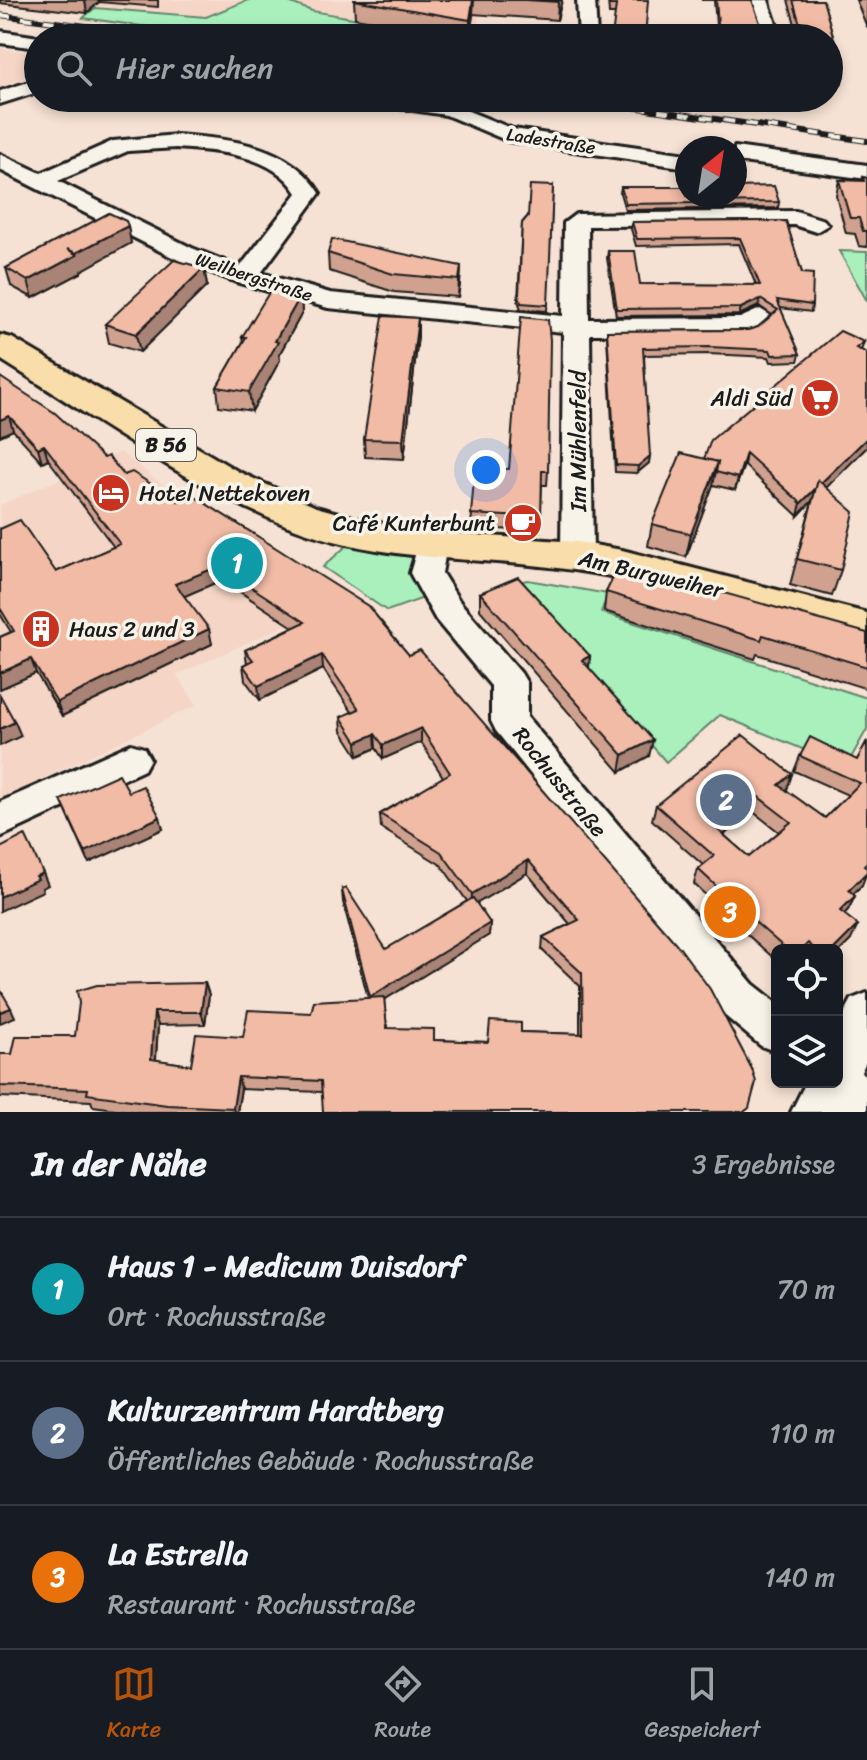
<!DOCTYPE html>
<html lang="de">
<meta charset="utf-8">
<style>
:root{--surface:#171b24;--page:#20242c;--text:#f1f3f6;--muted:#9ea1a6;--line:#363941;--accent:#b45309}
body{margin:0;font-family:Sriracha,sans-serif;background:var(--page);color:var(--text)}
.controls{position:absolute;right:24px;bottom:24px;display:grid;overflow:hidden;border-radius:12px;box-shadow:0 4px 12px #0003}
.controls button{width:72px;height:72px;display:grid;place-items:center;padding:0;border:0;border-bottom:2px solid var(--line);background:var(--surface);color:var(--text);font:40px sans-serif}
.compass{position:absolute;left:675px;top:136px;width:72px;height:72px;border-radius:50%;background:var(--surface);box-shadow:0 4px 12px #0003;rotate:30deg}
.you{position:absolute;left:486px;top:470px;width:28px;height:28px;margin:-20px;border:6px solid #fff;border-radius:50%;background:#1a73e8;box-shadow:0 0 0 12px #1a73e833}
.badge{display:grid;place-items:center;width:52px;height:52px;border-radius:50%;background:var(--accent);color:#fff;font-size:26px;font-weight:700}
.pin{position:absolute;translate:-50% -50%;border:4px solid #fff;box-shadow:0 2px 8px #0006}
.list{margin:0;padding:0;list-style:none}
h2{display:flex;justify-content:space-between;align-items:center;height:104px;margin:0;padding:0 32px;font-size:34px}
h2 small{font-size:26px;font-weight:400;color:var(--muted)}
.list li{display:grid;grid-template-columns:52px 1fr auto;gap:24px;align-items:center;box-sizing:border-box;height:144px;padding:0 32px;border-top:2px solid var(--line)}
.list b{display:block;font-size:30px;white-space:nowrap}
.list p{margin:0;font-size:26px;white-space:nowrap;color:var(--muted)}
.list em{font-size:26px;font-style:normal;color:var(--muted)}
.icon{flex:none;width:44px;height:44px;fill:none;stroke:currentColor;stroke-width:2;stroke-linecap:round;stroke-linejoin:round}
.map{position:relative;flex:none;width:867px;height:1112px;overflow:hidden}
.search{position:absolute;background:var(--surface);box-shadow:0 4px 12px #0003;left:24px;right:24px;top:24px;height:88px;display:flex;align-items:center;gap:20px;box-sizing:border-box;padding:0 28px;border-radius:44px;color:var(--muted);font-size:30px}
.sheet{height:536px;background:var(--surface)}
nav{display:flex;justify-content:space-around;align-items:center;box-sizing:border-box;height:112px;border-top:2px solid var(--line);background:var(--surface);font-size:22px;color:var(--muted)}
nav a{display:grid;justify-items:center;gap:4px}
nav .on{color:var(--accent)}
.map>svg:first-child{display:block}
.built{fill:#f5d6c6}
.green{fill:#a9f0bd;stroke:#62866c;stroke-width:2}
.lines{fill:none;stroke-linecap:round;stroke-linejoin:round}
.minor-casing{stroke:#1c1c1c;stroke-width:6}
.major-casing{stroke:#1c1c1c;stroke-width:6}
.minor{fill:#f7f3e8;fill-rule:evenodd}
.major{fill:#f9ddab;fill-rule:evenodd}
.rail-casing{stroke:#1c1c1c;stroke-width:6}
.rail{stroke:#f7f3e8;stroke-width:4;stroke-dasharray:11;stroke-linecap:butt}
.wall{fill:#d0a18f;stroke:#1c1c1c;stroke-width:2;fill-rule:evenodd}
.shaded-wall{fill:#a98374;stroke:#1c1c1c;stroke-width:2}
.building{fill:#f2bba6;stroke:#1c1c1c;stroke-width:2;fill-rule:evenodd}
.labels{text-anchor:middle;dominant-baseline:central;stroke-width:7;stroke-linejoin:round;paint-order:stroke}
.far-street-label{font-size:18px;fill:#1c1c1c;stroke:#f7f3e8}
.shield{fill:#f7f3e8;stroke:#5e5c59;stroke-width:2}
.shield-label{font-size:20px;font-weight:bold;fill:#1c1c1c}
.poi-label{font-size:22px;fill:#1c1c1c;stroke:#f7f3e8;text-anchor:end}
.street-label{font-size:22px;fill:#1c1c1c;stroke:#f7f3e8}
</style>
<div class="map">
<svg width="867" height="1112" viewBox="0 0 867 1112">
<rect width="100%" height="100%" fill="#f6e2d4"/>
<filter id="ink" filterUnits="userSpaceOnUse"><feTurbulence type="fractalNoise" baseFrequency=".0125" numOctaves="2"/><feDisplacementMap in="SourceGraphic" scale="16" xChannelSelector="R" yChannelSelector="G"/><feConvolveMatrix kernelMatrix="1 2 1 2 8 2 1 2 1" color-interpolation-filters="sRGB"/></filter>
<g filter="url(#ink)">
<g class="built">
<path d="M0,0H482L475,38H268Z"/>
<path d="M0,48L38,54V74L0,87Z"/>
<path d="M121,452L195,510L337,602L177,675L197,705L0,799V505Z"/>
</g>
<g class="green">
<path d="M248,0H283L312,11L468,38H229L83,18L95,8L206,17Z"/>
<path d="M651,98H770L766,109Z"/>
<path d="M839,251L867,252V301Z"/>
<path d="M354,539L421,554L429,596L387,611L323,567Z"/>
<path d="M528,580L608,594L601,612L867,698V729L846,767L720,715L666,762L512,583Z"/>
</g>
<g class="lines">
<defs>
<g id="minor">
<path d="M577,0H595L597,38H579Z"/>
<path d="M750,0H768L781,38H763Z"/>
<path d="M0,31L45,38H38V48L0,43Z"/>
<path d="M38,79V92L0,104V91Z"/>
<path d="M362,98H413L451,104L513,129L687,154V168L508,141L446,115L372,104Z"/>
<path d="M176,135C231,139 289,144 320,193L261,273L330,293L563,316L564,223L576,214L796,211L824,220L828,225L816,232L794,225L588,226L589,319L740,318L760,309L773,317L755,332L746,334H590L593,556L588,564L577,567L566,564L561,556L563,332L328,308L236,282L174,258L0,170V154L41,173L113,141ZM176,148C218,151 273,154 297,193L240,267L192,248L58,181L128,151Z"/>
<path d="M735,147L867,165V179L735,161Z"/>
<path d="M431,535L442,538L447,546L442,573L460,602L521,673L527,683V717L753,984L777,1003V1052L761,1046L723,1014L496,731L491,721V686L436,620L410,573L420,538Z"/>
<path d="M131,744L144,748L150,759L144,770L0,837V802Z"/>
<path d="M867,993V1060L861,1072L867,1077V1112H791L806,1082H837V1027L852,999Z"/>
</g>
<path id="major" d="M0,335L12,338L239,472L316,507L367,521L431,532L577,542L622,550L867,613V645C773,619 677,585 580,571C480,555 387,565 288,526C186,485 93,417 0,359Z"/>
</defs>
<use href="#minor" class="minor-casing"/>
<use href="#major" class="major-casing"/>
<use href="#minor" class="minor"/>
<use href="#major" class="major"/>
<defs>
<g id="rail">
<path d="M0,15L180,38"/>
<path d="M571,98L867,141"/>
</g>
</defs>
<use href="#rail" class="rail-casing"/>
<use href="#rail" class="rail"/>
</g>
<g class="wall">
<path d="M0,0H158V7L99,2L87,13L0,3Z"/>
<path d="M354,0H562L557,20L473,14L470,38L355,18Z"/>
<path d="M608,0H648L615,14H609Z"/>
<path d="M701,0H752L762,29L767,38H717L714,0Z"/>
<path d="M788,0H823L844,75L841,85H829V38H799Z"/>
<path d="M856,0H867V27Z"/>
<path d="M863,177L867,178V247L859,246L855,234L846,233L836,195L839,180L862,181Z"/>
<path d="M553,186L547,311L521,309L518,301L522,223Z"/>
<path d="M621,187L779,202L778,208L625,210L620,193Z"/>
<path d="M109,213L131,243L81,271V273L33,298L11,286L6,268Z"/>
<path d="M786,221L812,305L811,312L780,308L800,354L798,361L771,362L769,357L709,354L644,355L649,463L637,473L615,472L607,338V331L748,330L758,327L772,315L759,306L739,315L616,316L607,258L608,251L640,284L756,285L739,244L636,246L631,229L632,222Z"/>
<path d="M328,253L461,266L460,284L458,297L394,292L329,271Z"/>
<path d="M204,268L207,286L140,352L109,343L105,324Z"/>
<path d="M301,295L302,313L279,355L280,360L252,411L219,406L217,387L243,342L242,337Z"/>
<path d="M418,318V336L404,459L365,457L364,439Z"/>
<path d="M864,342L861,351L867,353V447L826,487L841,570L832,596L790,585L812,501L798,516L744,465L735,490L713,485L686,557L648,546L652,524L704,459Z"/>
<path d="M0,377L124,475L178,501L368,606L752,1069L322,1092L241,1089L237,1112H138L93,1106L91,1101L0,1097V1054H12L75,1036L205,983L209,995L205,1024L158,1025L156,1060L191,1065L243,1037L311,1013L368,998L343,902L342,890L386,949L467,901L441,865L381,828L380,814L443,777L421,742L383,759L376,748L358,756L342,731L341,717L352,712L323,669L260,700L245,680L243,665L247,663L245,650L293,627L222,580L184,596L212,644L62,716L36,673L0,689V637L11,632L0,614V529L56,572L114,547L48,459L42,462L13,430L0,436ZM527,873L570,924L543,937L542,950L580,986V1034L521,1032L488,1042L434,1040L387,1028L384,1000L489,935L490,923L476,904Z"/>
<path d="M475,468L548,471L547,485H542L540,531L471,528Z"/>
<path d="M606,592L867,633V689L757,654L755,659L604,611Z"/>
<path d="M480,593L590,656L589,668L649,756L620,772L480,610Z"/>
<path d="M867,741L862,885L853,894L855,896L848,910L844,915L851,940L837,954V950H777V961L742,930L694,884L698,869L703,865L652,820L656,805L792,774L786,790L825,818L848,795L794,771L800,756L857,760ZM752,811L779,832L749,857L724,835Z"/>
<path d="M129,792L163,829L89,863L61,800Z"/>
</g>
<g class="shaded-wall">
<path d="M85,0H99V2L87,13Z"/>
<path d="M474,0L473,14L470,38V20Z"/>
<path d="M559,0H562L557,20L558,2Z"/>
<path d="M128,226L131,243L81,271V273L33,298L28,281L77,255L76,253Z"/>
<path d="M461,266L460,284L458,297L459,280Z"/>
<path d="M204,268L207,286L140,352L136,334Z"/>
<path d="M301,295L302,313L279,355L280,360L252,411L249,392L275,341Z"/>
<path d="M760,299L759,306L739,315L741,308Z"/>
<path d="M418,318V336L404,459L403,440Z"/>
<path d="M9,416L13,430L0,436V420Z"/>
<path d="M867,438V447L813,501L816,488Z"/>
<path d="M44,445L48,459L42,462L38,448Z"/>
<path d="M746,453L744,465L735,490L738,478Z"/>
<path d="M650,456L649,463L637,473L638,466Z"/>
<path d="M718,462L713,485L686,557L691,534Z"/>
<path d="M816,489L812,501L798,516L801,503Z"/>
<path d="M219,566L222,580L178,599L175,584Z"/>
<path d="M209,629L212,644L62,716L57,702Z"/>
<path d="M322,655L323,669L260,700L258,686Z"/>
<path d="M590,656L588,673L582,660Z"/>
<path d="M31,659L36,673L0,689V673Z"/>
<path d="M15,722L21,736L0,746V729Z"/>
<path d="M421,728V742L383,759V745Z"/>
<path d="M375,734L376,748L358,756L357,742Z"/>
<path d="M653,740L649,756L620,772L623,755Z"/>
<path d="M792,774L787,790L774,801L779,785Z"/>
<path d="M756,795L752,811L713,844L717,829Z"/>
<path d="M160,817L163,829L89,863L85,852Z"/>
<path d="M528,860L527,873L471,907L472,894Z"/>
<path d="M867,872L862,885L842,905L849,890Z"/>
<path d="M43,873L48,885L42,888L43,891L0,911V897Z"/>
<path d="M855,896L848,910L833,926L840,911Z"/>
<path d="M490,923L489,935L371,1008L370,997Z"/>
<path d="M858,925L851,940L837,954V950H833Z"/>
<path d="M205,983L209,995L205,1024L201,1012Z"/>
<path d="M11,1008L15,1017L0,1023V1012Z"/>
<path d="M154,1012L158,1025L155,1071L151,1059Z"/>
<path d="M238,1077L241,1089L237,1112H234L233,1108Z"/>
</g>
<g class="building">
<path d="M354,0H473L470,20Z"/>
<path d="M526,0H559L558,2Z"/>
<path d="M609,0H648L645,38H612L616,5H610Z"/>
<path d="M716,0H752L762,29L766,31L767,38L719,36Z"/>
<path d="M793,0H823L844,75L829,74V38H804Z"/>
<path d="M863,177L867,178V231H863L859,218H850L839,180L864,181Z"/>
<path d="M530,185L553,186L548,305L521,303L519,295L522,223L528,216Z"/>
<path d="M774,186L779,202L626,204L621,187H687V196H735V187Z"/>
<path d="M109,213L126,221L128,226L76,253L67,249L77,255L28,281L6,268Z"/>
<path d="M786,221L802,273L813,274L812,305L777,300L800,354L772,355L770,350L710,347L643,348L650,456L638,466L616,465L607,331L748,330L758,327L778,310L760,299L741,308L617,309L608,251H635L640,284L760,285L740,238L637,239L632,222Z"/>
<path d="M332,239L461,266L459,280L393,274L328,253Z"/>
<path d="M174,260L204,268L136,334L105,324Z"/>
<path d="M270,291L301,295L275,341L278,342L249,392L217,387L246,337H242Z"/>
<path d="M383,316L418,318L403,440L364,439Z"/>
<path d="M521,317L548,320L550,340L548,471H542L541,518L471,514L475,468L509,469Z"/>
<path d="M840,331L864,342L856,348L867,353V438L821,483L818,480L816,488L801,503L746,453L738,478L716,472L718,462L704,459L711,440Z"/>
<path d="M0,377L55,413L104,458L108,456L124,475L132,472L178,501L192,495L368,606L409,655L420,650L679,947L710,989L752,1069L756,1082L749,1108L744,1112H323L321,1081L238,1077L233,1108L167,1105L87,1094L88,1089L0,1086V1054H12L16,1036H75L79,1003L77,991L97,985L205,983L201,1012H154L151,1059L191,1065L196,1034L243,1037L248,1010L311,1013L314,1001L384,997L387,1028L434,1029V1040L488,1042L490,1021L521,1023V1032L583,1034L582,973L543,937L579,920L528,860L472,894L441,852L380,814L450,773L421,728L383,745L375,734L357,742L341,717L359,709L322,655L258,686L243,665L253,660L245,650L305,622L219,566L175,584L209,629L57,702L31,659L0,673V637L14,631L0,608V529L20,520L56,572L120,544L44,445L38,448L9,416L0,420Z"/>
<path d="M681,453L718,462L691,534L652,524Z"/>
<path d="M818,480L854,512L841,570L797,559Z"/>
<path d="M620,564L867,633V667L763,635L761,640L606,592Z"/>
<path d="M518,577L590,656L582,660L653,740L623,755L480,593Z"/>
<path d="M0,695L15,722L0,729Z"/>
<path d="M743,735L792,774L779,785L825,818L860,783L800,756L810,737L857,760L867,741V863L864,866L867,868V872L849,890L855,896L840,911L858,925L833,950H816L808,943L801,950H787L747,915L698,869L714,856L656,805ZM756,795L791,822L749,857L717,829Z"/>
<path d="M119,774L129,792L143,786L160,817L85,852L61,800Z"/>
<path d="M25,835L43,873L36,876L38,879L0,897V848Z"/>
<path d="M346,888L386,949L473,898L490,923L370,997L342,890Z"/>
<path d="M0,989L11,1008L0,1012Z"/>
</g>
</g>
<defs>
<symbol id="supermarket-disc" viewBox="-11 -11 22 22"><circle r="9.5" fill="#c8321e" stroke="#f7f3e8"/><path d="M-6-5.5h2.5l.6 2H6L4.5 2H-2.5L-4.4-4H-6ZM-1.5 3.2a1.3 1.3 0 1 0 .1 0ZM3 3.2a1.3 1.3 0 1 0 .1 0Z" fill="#fff"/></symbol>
<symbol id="hotel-disc" viewBox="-11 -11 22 22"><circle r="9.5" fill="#c8321e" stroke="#f7f3e8"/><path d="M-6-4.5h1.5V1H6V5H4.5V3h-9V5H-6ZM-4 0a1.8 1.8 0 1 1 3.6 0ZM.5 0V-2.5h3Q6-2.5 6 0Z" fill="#fff"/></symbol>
<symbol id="cafe-disc" viewBox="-11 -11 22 22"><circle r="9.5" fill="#c8321e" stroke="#f7f3e8"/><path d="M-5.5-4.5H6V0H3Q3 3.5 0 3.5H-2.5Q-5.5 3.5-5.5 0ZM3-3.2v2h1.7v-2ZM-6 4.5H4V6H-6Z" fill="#fff"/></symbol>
<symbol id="building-disc" viewBox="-11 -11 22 22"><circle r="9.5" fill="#c8321e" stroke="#f7f3e8"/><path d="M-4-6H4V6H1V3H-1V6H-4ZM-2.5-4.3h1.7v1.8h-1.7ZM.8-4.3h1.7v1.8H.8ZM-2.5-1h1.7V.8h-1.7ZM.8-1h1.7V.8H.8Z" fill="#fff"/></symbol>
</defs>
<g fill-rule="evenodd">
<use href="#supermarket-disc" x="798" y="376" width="44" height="44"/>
<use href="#hotel-disc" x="89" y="471" width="44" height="44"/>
<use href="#cafe-disc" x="501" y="501" width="44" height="44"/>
<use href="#building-disc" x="19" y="607" width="44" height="44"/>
</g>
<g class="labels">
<g class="far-street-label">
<text transform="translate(551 141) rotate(9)">Ladestraße</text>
<text transform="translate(254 277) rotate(18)">Weilbergstraße</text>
</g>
<rect class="shield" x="136" y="429" width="60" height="32" rx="6"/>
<g class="shield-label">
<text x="166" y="445">B 56</text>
</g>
<g class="poi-label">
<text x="792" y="398">Aldi Süd</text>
<text x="139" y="493" text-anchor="start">Hotel Nettekoven</text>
<text x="495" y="523">Café Kunterbunt</text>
<text x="69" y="629" text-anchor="start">Haus 2 und 3</text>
</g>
<g class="street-label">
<text transform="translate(578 441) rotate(-90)">Im Mühlenfeld</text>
<text transform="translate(651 574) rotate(13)">Am Burgweiher</text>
<text transform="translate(560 782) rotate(51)">Rochusstraße</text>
</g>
</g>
</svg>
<div class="controls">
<button><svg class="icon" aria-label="locate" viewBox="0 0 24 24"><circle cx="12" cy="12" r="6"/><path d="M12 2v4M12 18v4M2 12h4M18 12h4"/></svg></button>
<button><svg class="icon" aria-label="layers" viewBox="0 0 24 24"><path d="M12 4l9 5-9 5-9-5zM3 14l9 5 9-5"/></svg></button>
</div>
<svg class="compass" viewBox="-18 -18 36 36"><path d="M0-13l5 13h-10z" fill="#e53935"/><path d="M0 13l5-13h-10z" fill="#9ea1a6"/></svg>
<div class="you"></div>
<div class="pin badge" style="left:237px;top:563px;background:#0f9aa8">1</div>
<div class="pin badge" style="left:726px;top:800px;background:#5c6f8a">2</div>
<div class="pin badge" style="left:730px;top:912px;background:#e8710a">3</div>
<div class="search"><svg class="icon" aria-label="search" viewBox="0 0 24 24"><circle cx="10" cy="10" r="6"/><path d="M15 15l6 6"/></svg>Hier suchen</div>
</div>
<section class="sheet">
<h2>In der Nähe<small>3 Ergebnisse</small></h2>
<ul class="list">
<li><span class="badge" style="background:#0f9aa8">1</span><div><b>Haus 1 - Medicum Duisdorf</b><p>Ort · Rochusstraße</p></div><em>70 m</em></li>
<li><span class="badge" style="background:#5c6f8a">2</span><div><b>Kulturzentrum Hardtberg</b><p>Öffentliches Gebäude · Rochusstraße</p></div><em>110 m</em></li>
<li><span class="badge" style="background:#e8710a">3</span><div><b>La Estrella</b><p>Restaurant · Rochusstraße</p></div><em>140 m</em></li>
</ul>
</section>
<nav>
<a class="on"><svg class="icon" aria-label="map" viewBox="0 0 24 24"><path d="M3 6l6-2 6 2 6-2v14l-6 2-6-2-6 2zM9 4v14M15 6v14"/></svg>Karte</a>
<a><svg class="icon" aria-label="directions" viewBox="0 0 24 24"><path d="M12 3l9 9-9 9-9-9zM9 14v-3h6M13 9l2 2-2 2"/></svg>Route</a>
<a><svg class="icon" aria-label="saved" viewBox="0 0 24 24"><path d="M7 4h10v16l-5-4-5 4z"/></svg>Gespeichert</a>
</nav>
